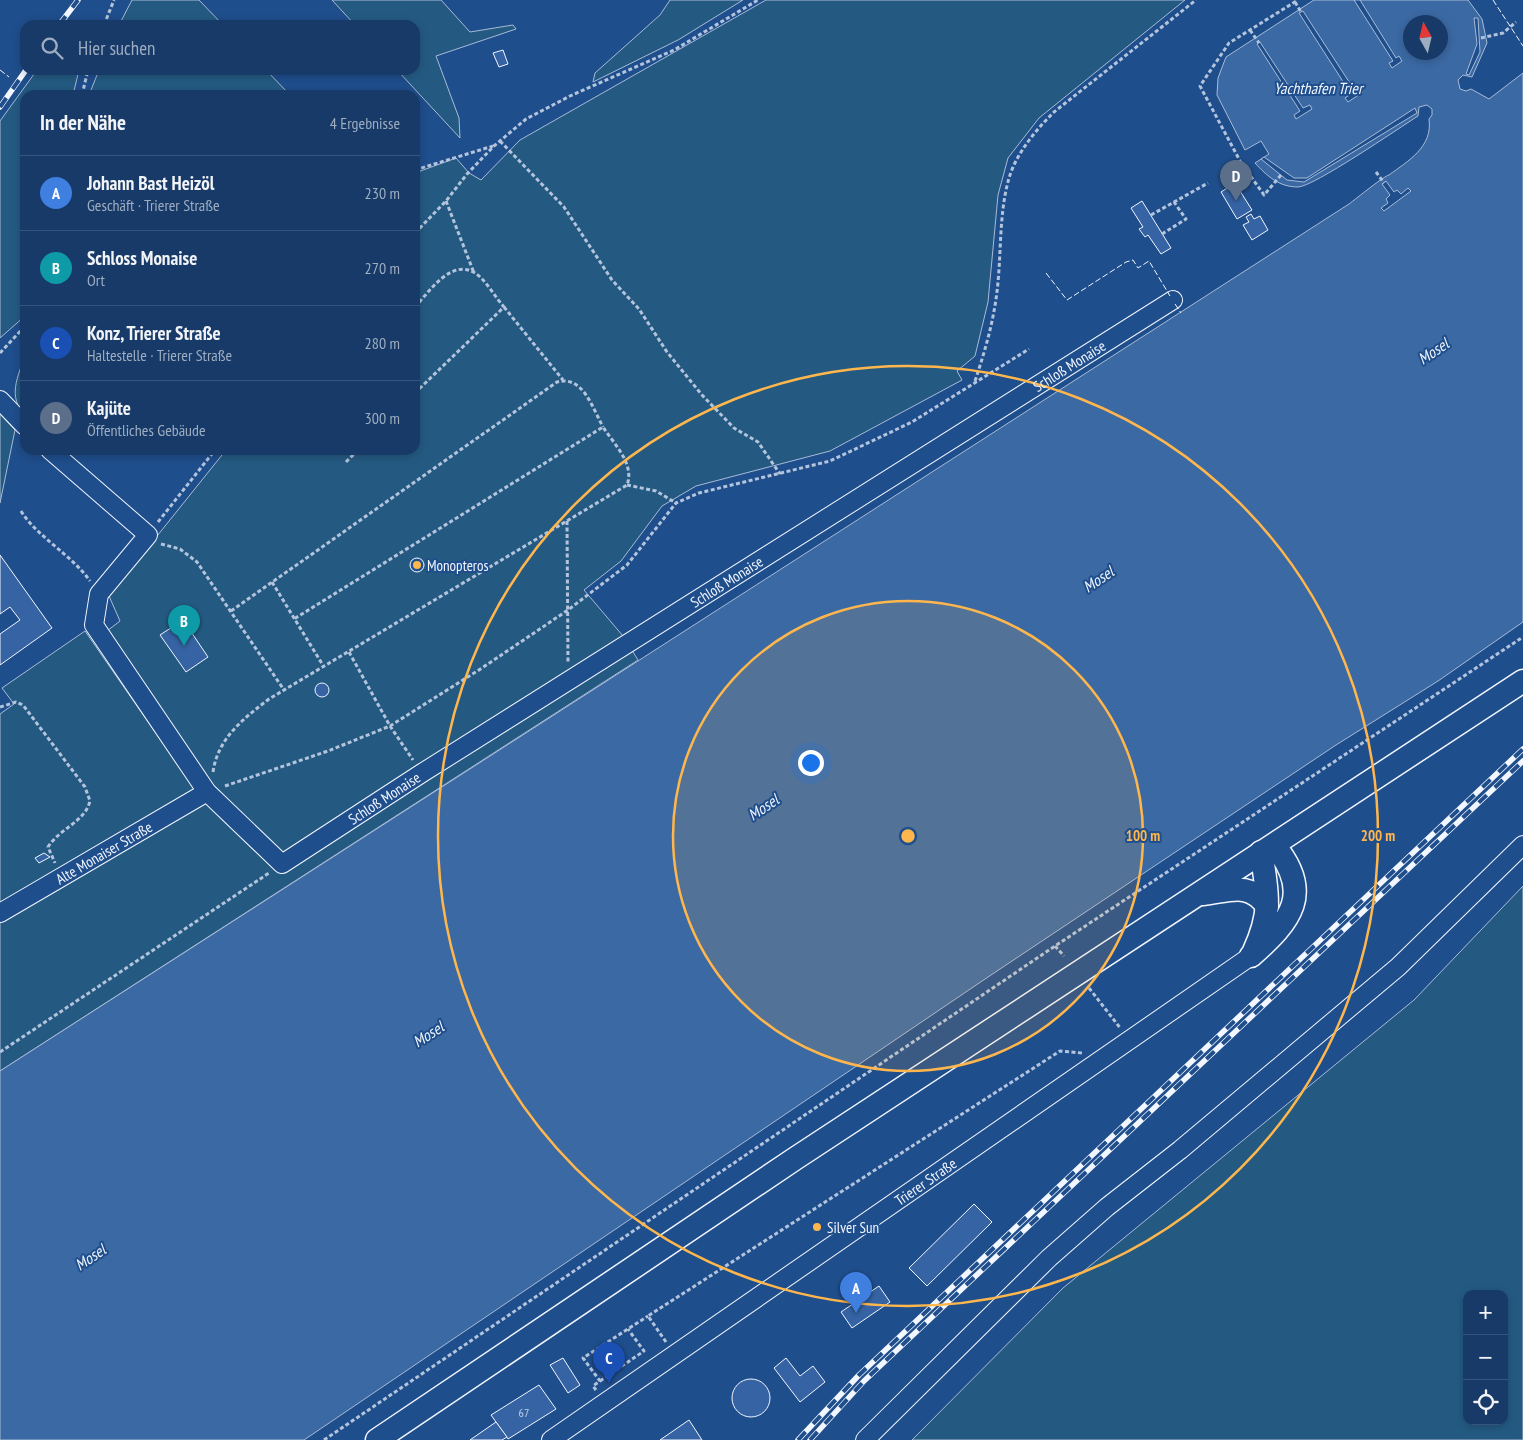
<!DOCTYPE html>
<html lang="de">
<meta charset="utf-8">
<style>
:root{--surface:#173a69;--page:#20416f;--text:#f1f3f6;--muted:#9eadc0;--line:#36547d;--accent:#ffb74d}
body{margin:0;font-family:"PT Sans Narrow",sans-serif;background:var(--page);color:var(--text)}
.controls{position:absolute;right:15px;bottom:15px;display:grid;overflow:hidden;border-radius:10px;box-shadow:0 2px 8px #0003}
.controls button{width:45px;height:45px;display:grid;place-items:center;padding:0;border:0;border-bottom:1px solid var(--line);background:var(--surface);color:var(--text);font:25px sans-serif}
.compass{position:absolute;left:1403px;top:15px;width:45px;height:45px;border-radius:50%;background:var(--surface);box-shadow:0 2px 8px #0003;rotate:352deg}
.you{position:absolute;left:810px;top:762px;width:18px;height:18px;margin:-12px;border:4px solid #fff;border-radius:50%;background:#1a73e8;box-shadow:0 0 0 8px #1a73e833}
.badge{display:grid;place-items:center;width:32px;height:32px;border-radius:50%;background:var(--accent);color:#fff;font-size:16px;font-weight:700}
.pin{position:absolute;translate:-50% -41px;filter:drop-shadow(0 1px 2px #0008)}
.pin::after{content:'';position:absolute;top:26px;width:18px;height:15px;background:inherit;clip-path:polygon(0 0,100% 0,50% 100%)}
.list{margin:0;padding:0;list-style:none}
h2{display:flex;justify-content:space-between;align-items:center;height:65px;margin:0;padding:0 20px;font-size:21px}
h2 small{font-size:16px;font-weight:400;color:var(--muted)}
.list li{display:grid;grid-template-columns:32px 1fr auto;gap:15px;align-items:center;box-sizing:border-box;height:75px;padding:0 20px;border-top:1px solid var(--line)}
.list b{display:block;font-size:19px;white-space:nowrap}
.list p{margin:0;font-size:16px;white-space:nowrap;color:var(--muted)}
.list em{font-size:16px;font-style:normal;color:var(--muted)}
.icon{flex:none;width:28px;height:28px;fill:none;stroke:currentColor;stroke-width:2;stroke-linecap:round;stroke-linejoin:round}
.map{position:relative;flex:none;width:1523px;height:1440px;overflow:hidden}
.search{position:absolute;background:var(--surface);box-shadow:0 2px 8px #0003;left:20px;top:20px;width:400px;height:55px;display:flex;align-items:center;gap:12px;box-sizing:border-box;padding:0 18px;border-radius:15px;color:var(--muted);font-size:19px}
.panel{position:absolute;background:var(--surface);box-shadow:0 2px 8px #0003;left:20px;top:90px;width:400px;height:365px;border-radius:15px}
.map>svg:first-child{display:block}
.green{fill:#245a82;stroke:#a8bbd7;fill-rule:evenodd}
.water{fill:#3b69a3;stroke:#a8bbd7;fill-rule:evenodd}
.pier{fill:#1f4e8c;stroke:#a8bbd7}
.building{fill:#3563a3;stroke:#f2f6ff}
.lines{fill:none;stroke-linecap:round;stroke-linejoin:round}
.minor-casing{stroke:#f2f6ff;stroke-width:20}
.major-casing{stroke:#f2f6ff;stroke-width:25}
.path{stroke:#b3c4dc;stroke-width:3;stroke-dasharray:4 2.5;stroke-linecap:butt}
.minor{stroke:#1f4e8c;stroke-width:18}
.major{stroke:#1f4e8c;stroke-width:22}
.rail-casing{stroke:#f2f6ff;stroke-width:5.5}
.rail{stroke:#1f4e8c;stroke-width:4;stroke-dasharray:11;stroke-linecap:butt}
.fence{stroke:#f2f6ff;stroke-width:1;stroke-dasharray:6 2.5;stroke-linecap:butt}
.ring{fill:none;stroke:#ffb74d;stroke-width:2.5}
.poi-dot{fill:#ffb74d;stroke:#1f4e8c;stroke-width:2}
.labels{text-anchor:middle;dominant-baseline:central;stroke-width:4;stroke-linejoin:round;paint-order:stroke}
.number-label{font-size:12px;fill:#c3d1e8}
.street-label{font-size:15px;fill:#f2f6ff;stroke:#1f4e8c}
.poi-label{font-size:15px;fill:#f2f6ff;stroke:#1f4e8c;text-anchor:start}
.water-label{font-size:16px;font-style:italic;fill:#f2f6ff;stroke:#1f4e8c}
.centre{fill:#ffb74d;stroke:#1f4e8c;stroke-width:2.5}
.ring-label{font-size:15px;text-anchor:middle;font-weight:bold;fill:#ffb74d;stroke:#1f4e8c;stroke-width:4;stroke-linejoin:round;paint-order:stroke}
</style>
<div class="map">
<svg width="1523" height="1440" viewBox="0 0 1523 1440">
<rect width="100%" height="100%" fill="#1f4e8c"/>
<g class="green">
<path d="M132,0H199L223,25H119Z"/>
<path d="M332,0H441L470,32L513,25L516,29L436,56L459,118L460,138L397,70H415V25H355Z"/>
<path d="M670,0H743L678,40L593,82L595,73L660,15Z"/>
<path d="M766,0H1185L1039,118L1008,158L998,195L988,302L975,356L957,371L962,380L830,451L696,486L662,506L621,561L584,590L623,636L638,660L0,1071V714L14,704L2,688L85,631L189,781L107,631L120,621L109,596L226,450H415V173L456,158L469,173L481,180L520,140Z"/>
<path d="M37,70H79L73,95H25V316L0,338V121Z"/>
<path d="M99,70H266L290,95H89Z"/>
<path d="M25,356V415C7,397 18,376 25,356Z"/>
<path d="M0,414L15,430L0,503Z"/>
<path d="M1523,886V1440H912L1063,1288L1414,1000ZM1467,1294H1504V1421H1467Z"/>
</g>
<path class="water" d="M1314,0H1468L1482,19L1487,43L1472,77L1463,75L1458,80L1460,89L1466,91L1471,89L1489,99L1523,73V622L1438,681L1336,745L991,975L304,1440H0V1071L1349,204C1357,198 1384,176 1389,175C1408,161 1433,147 1429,119L1432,115V109L1427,105L1419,107L1418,116C1399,128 1313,187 1298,187C1279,187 1267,176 1255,163L1269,154L1261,141L1245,150L1217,95L1218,78L1226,57ZM1410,22H1440V52H1410Z"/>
<g class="pier">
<path d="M1354,0H1360L1396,58L1399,56L1402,61L1392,68L1389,63L1393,61Z"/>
<path d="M1303,11L1355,91L1360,88L1363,92L1348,102L1345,98L1351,94L1299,13Z"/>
<path d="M1474,18H1478L1480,52L1469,75L1466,74L1477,44Z"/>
<path d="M1260,42L1303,108L1310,105L1312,109L1296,119L1294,115L1300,111L1257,44Z"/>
<path d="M1415,108L1417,113L1304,182L1287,180L1261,159L1264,157L1294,178H1307Z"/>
<path d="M1386,181L1394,192L1397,190L1401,194L1408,188L1411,191L1384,211L1381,208L1388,203L1386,199L1390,195L1382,184Z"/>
</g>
<g class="building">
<path d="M503,50L508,64L499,67L493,53Z"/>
<path d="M1235,183L1252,210L1237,219L1221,192Z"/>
<path d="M1142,201L1171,248L1161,254L1148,235L1145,237L1139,229L1143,227L1131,208Z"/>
<path d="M1251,214L1254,219L1260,216L1268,230L1252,240L1243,225L1249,222L1246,217Z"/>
<path d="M0,555L52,628L0,665V634L20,620L10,607L0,614Z"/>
<circle cx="417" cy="565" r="7"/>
<path d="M183,620L208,657L186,672L160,635Z"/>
<circle cx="322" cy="690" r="7"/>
<path d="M44,853L50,857L39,863L35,858Z"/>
<path d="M974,1204L992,1222L927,1286L909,1268Z"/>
<path d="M879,1286L890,1302L852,1328L841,1312Z"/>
<path d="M563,1358L580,1385L568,1393L550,1365Z"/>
<path d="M786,1358L800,1376L813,1366L825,1382L800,1402L774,1368Z"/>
<circle cx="751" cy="1398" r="19"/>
<path d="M539,1385L556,1409L508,1439L491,1415Z"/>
<path d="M689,1420L702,1440H660Z"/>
<path d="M496,1422L507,1437L502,1440H470Z"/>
</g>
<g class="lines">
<defs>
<g id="minor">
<path d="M0,400L25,426"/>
<path id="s1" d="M50,450L148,535L99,594L94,625L207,792L282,864L422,773L1173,300"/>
<path id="s2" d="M0,913L207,792"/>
<path id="s3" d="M551,1440L1251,956"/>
<path d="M865,1440L1049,1258L1107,1207L1180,1150L1398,967L1523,845"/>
</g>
<g id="major">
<path d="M1203,894C1230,891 1249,881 1267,906"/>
<path d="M1254,951C1272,912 1268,893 1261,852"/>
<path d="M1251,956C1291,921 1314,893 1274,845"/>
<path d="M377,1440L796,1158L1523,681"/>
</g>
</defs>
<use href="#minor" class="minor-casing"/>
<use href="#major" class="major-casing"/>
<g class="path">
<path d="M1295,2L1301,12"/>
<path d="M104,25L114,0"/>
<path d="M1250,30L1259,43"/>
<path d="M1481,38L1503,33L1516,22"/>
<path d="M82,95L88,70"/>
<path d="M500,141L564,207L612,280L639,309L667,352L702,395L734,428L758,442L780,474"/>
<path d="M415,170L493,146"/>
<path d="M1376,172L1384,183"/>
<path d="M1281,175L1264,195L1240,161L1200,86L1229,43L1298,0"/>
<path d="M446,201L474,273"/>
<path d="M1151,215L1208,183"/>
<path d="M415,233L446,201L467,174L494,146L526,119L570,96L674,50L758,0"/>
<path d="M1162,234L1186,219L1174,202"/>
<path d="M415,307C429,292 451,258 475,273C486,280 495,297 504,307L415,393"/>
<path d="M504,307L563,380"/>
<path d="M0,353L25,326"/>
<path d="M975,381C984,354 992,327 996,299C1002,260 998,216 1009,178C1017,152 1036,130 1054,112L1196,0"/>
<path d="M346,462L358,450"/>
<path d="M627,485L656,491L676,503"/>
<path d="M21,511C37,537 71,554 90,581"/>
<path d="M567,521L568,663"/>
<path d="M158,522L215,450"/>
<path d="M161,544L180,549L197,562L284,690"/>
<path d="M272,582L324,667"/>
<path d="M231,611L557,382C583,375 592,407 603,427"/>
<path d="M349,652L390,726L413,760"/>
<path d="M0,707L16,702L23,705L85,787L90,801C85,822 60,828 48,847L55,863"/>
<path d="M213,772C218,738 243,719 269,699L627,485C635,464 614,444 603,427L294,619"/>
<path d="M225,786L328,751L390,726L482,668L568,610L627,565L676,503L699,493L830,461L912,422L1029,349"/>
<path d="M1055,946L1064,956"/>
<path d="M1089,988L1121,1029"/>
<path d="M0,1052L269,873"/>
<path d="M666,1342L648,1316L1060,1051L1082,1053"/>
<path d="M600,1381L644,1351L628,1329"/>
<path d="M596,1390L593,1386L600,1381L583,1358L648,1316"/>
<path d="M324,1440L1055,946L1523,637"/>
</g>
<use href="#minor" class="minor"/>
<use href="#major" class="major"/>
<defs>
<g id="rail">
<path d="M59,25L78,0"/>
<path d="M0,107L26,70"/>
<path d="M798,1440L859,1375L1523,749"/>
<path d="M810,1440L864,1381L1523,761"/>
</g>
</defs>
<use href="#rail" class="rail-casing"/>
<use href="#rail" class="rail"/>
<g class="fence">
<path d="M1493,0L1523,46"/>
<path d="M0,70L9,77"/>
<path d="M1046,273L1067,300L1126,262L1133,260L1138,268L1149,261L1170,296"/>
<path d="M1175,304L1181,313"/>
</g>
</g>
<circle cx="908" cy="836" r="235" fill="#ffb74d" fill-opacity=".12"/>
<g class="ring">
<circle cx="908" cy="836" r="235"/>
<circle cx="908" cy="836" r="470"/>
</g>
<g class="poi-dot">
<circle cx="417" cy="565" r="5"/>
<circle cx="817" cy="1227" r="5"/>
</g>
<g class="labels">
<g class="number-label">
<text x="524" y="1412">67</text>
</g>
<g class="street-label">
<text stroke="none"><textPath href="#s1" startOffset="1475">Schloß Monaise</textPath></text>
<text stroke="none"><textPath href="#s1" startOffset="1070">Schloß Monaise</textPath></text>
<text stroke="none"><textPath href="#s1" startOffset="665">Schloß Monaise</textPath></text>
<text stroke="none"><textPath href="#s2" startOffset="120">Alte Monaiser Straße</textPath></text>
<text stroke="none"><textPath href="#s3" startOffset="455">Trierer Straße</textPath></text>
</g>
<g class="poi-label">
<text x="427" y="565">Monopteros</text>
<text x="827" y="1227">Silver Sun</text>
</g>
<g class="water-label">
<text x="1318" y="88">Yachthafen Trier</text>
<text transform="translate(1433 351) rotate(-34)">Mosel</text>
<text transform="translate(1098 579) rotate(-34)">Mosel</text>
<text transform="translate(763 807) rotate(-34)">Mosel</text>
<text transform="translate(428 1034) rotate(-33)">Mosel</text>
<text transform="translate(90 1257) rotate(-34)">Mosel</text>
</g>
</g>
<circle cx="908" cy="836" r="8" class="centre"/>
<g class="ring-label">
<text x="1143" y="841">100 m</text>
<text x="1378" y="841">200 m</text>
</g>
</svg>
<div class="controls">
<button>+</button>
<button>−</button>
<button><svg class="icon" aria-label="locate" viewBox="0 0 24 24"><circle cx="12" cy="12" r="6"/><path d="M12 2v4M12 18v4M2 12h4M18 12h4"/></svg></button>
</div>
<svg class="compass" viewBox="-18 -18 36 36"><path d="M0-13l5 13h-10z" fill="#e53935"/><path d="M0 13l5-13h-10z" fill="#9eadc0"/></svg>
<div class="you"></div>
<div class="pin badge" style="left:856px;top:1313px;background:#3f7fe0">A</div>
<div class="pin badge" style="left:184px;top:646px;background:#0f9aa8">B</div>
<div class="pin badge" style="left:609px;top:1383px;background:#1a4fb4">C</div>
<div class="pin badge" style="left:1236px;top:201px;background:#5c6f8a">D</div>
<div class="search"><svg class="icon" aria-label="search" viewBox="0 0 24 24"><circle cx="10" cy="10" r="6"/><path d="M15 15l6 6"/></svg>Hier suchen</div>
<section class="panel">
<h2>In der Nähe<small>4 Ergebnisse</small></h2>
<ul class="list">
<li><span class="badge" style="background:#3f7fe0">A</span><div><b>Johann Bast Heizöl</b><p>Geschäft · Trierer Straße</p></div><em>230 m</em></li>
<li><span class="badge" style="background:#0f9aa8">B</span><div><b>Schloss Monaise</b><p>Ort</p></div><em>270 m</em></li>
<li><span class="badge" style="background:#1a4fb4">C</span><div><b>Konz, Trierer Straße</b><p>Haltestelle · Trierer Straße</p></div><em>280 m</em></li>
<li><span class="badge" style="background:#5c6f8a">D</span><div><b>Kajüte</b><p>Öffentliches Gebäude</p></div><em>300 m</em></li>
</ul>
</section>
</div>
